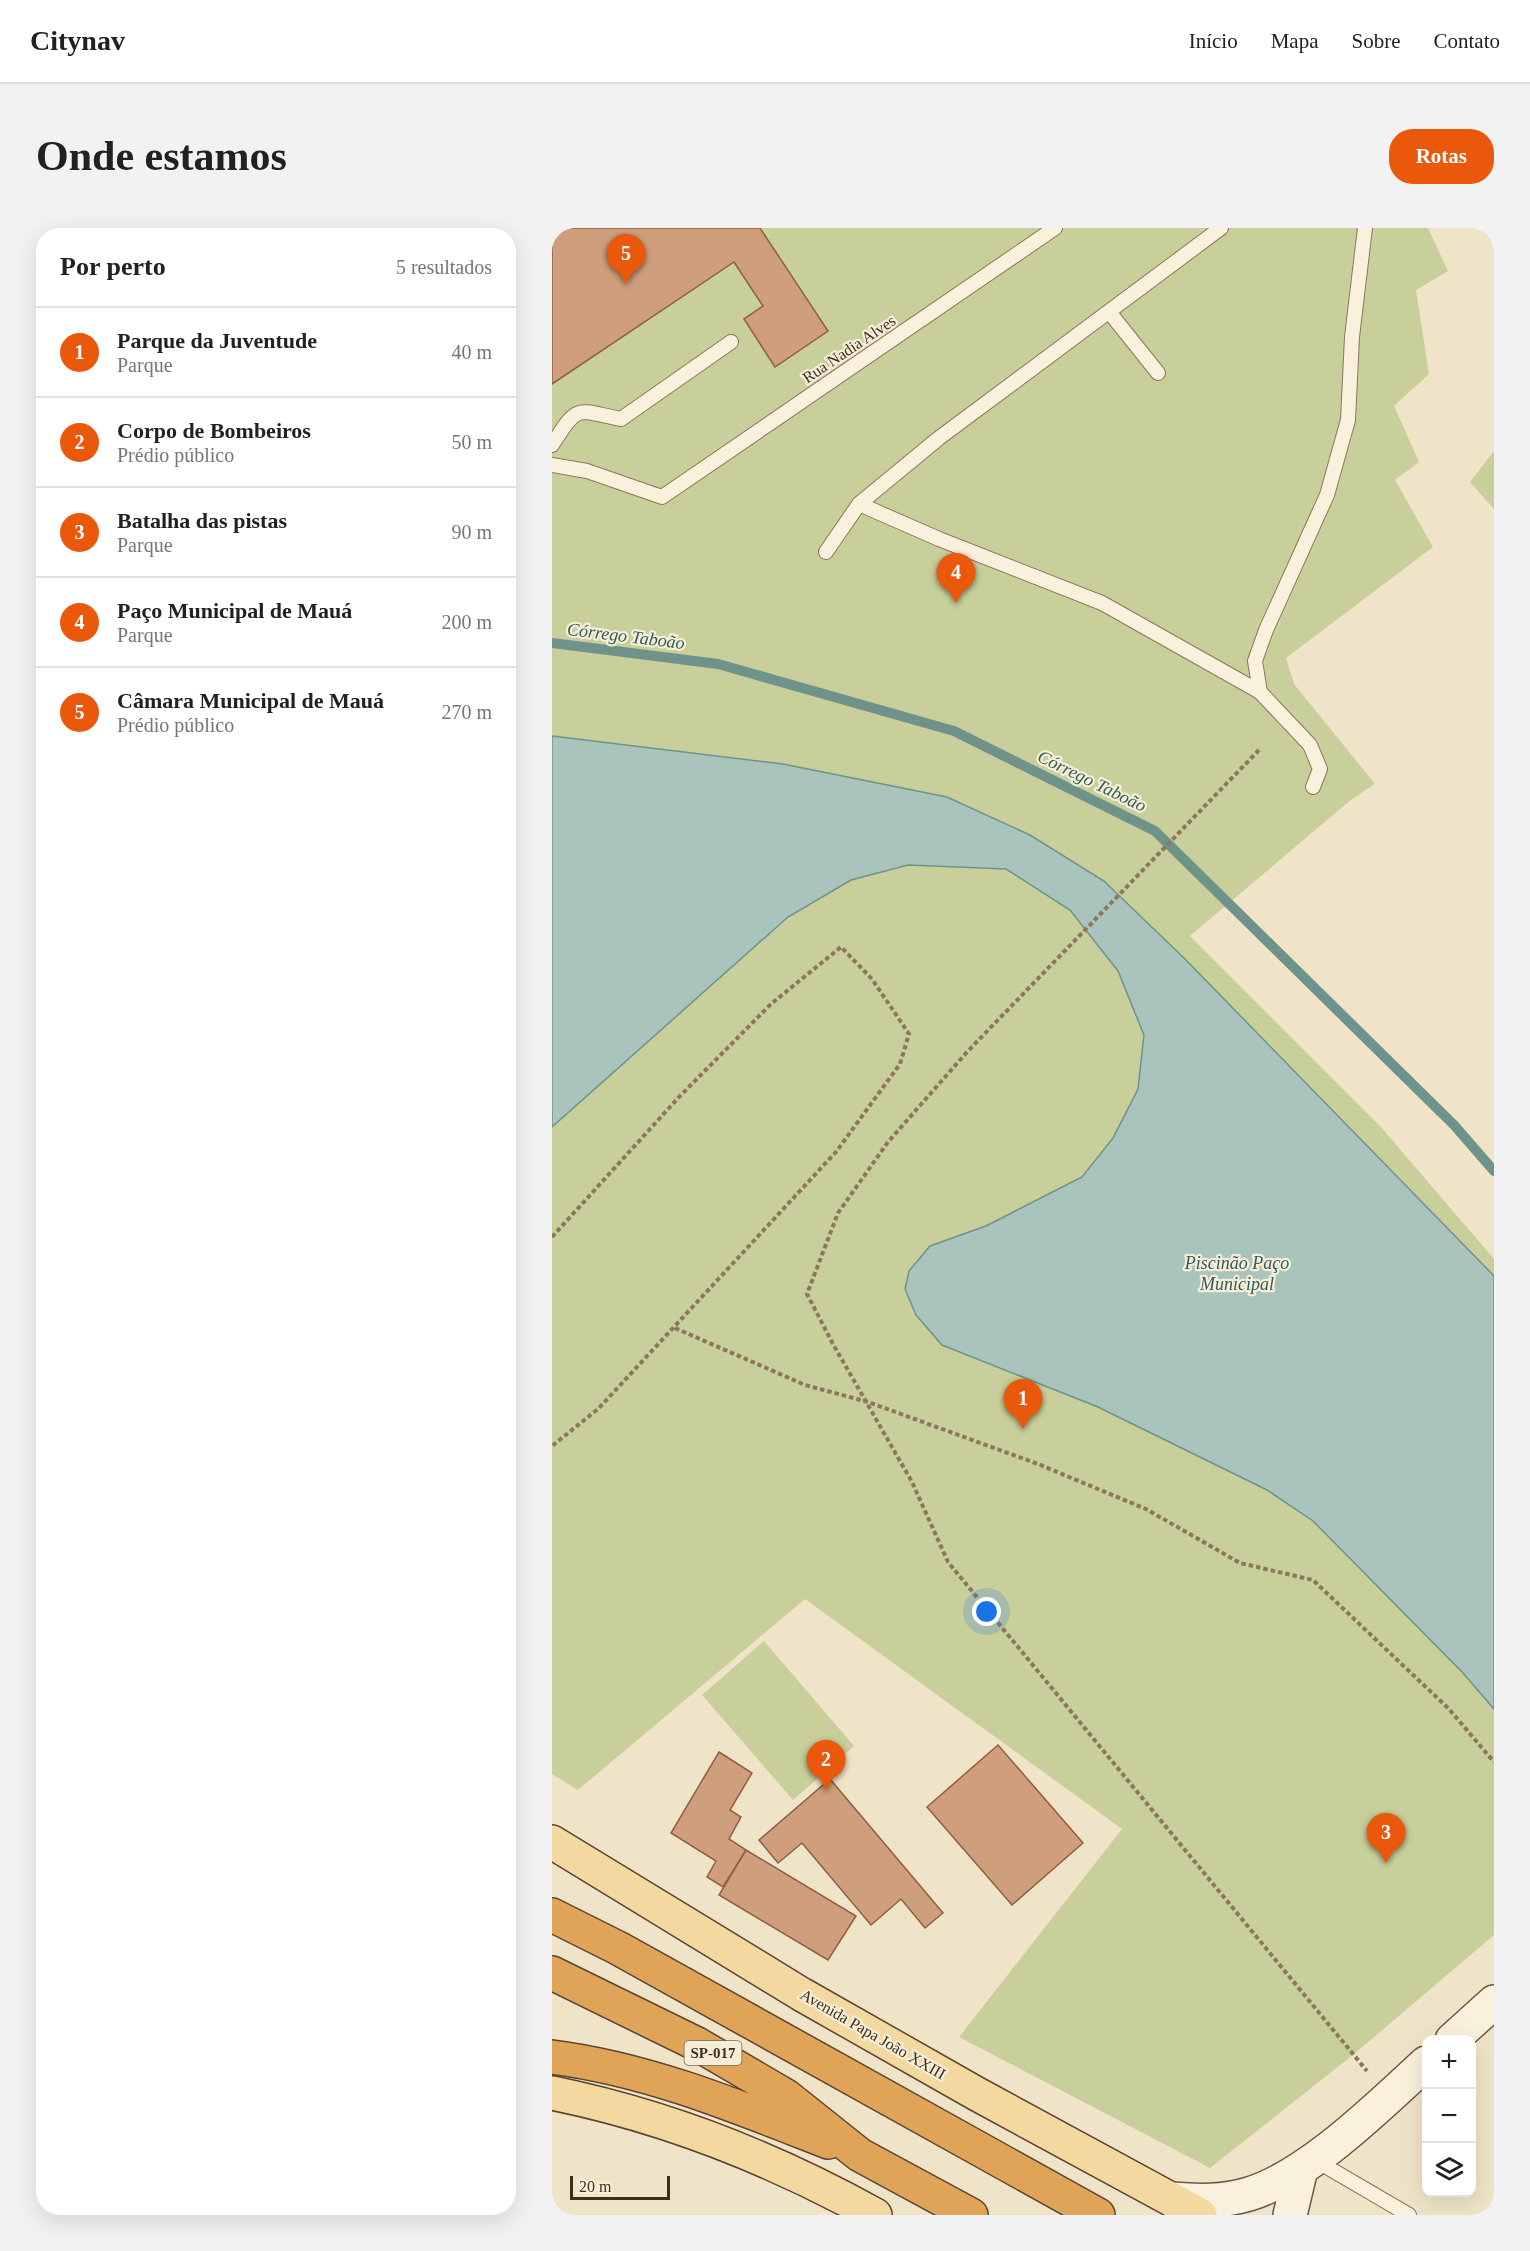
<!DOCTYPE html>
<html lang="pt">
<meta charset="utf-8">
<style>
:root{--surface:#fff;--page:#f2f2f2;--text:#202124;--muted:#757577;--line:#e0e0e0;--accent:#ea580c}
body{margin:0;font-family:"Times New Roman",serif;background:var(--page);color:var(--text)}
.controls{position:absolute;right:18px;bottom:18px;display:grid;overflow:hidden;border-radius:12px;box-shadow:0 6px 24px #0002}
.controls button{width:54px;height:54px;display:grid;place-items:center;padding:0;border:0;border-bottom:2px solid var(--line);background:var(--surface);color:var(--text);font:30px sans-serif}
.scale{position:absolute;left:18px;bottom:15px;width:100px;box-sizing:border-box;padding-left:6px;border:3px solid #3d2e20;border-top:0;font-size:16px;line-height:21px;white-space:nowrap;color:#3d2e20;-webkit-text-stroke:4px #f7eed8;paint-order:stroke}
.you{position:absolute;left:435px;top:1384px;width:21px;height:21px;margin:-15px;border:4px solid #fff;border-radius:50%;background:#1a73e8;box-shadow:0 0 0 9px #1a73e833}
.badge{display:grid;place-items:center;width:39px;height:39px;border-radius:50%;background:var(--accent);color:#fff;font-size:20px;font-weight:700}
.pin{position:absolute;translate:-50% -50px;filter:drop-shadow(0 2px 3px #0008)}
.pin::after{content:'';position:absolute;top:32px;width:21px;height:18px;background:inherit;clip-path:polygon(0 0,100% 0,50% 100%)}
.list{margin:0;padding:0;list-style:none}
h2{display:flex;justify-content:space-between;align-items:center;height:78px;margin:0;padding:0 24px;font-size:26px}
h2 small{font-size:20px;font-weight:400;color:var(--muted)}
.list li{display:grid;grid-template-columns:39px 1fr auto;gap:18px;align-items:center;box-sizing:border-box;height:90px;padding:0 24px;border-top:2px solid var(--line)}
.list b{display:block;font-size:22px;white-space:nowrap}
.list p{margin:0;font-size:20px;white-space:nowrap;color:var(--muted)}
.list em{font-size:20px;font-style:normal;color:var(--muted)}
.icon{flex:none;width:33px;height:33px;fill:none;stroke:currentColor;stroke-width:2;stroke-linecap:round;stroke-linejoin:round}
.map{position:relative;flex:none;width:942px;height:1987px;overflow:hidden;border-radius:24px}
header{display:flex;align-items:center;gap:36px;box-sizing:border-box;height:84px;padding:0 30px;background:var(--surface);border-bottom:2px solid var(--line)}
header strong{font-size:28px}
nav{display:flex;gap:33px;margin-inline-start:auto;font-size:21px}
.intro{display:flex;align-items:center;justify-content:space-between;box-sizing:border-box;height:144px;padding:0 36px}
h1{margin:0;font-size:42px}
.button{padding:15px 27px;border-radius:24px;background:var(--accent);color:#fff;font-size:21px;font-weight:700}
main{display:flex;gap:36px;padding:0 36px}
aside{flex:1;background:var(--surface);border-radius:24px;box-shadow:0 6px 24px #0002}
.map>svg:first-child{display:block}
.green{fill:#c9cf9b}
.water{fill:#a9c4bc;stroke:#6f938a;stroke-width:1.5}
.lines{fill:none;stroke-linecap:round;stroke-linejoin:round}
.stream{stroke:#6f938a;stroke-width:10}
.building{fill:#cf9f7d;stroke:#8d5f41;stroke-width:1.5}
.lane-casing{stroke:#8d765c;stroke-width:16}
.secondary-casing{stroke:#6f573f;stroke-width:36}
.primary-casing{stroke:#5b4430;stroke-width:36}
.highway-casing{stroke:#5b4430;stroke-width:36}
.path{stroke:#8d765c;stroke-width:4;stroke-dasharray:4.5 3;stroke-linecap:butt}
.lane{stroke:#faf1dc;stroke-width:14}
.secondary{stroke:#faf1dc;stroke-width:33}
.primary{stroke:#f3d9a0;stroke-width:33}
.highway{stroke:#e0a458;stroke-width:33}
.labels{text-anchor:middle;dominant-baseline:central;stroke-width:4.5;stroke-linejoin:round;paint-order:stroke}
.shield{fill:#f7eed8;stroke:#756857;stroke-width:1.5}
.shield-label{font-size:15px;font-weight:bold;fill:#3d2e20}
.street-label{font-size:16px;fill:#3d2e20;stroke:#f7eed8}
.water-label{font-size:18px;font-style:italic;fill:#2f5d5a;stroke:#f7eed8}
</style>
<header>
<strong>Citynav</strong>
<nav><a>Início</a><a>Mapa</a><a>Sobre</a><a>Contato</a></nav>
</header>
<div class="intro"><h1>Onde estamos</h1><a class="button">Rotas</a></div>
<main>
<aside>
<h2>Por perto<small>5 resultados</small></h2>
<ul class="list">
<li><span class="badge">1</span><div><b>Parque da Juventude</b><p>Parque</p></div><em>40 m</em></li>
<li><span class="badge">2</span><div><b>Corpo de Bombeiros</b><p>Prédio público</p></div><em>50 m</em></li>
<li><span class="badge">3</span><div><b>Batalha das pistas</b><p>Parque</p></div><em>90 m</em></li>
<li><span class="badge">4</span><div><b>Paço Municipal de Mauá</b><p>Parque</p></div><em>200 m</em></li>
<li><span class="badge">5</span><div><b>Câmara Municipal de Mauá</b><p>Prédio público</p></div><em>270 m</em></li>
</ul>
</aside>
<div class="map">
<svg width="942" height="1987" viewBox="0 0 942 1987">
<rect width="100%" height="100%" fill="#f0e4c8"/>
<g class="green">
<path d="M0,0H876L896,43L864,62L877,146L842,178L867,234L843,252L881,319L734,430L742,456L823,556L800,571L638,708L829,899L942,1031V1707L801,1827L658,1940L407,1809L570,1601L253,1371L26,1562L0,1546Z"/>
<path d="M942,223V281L918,254Z"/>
<path d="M212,1413L302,1518L241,1572L150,1467Z"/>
</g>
<path class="water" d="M0,508L231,536L395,569L478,607L552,653L633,731L942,1048V1481L911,1445L761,1293L715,1262L546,1179L390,1117L364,1087L353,1061L357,1043L378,1018L434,998L530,949L561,910L586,861L592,807L566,743L518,682L454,641L356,637L299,652L236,689L0,899Z"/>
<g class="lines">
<path class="stream" d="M0,415L166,436L402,503L603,603L902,897L942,943"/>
</g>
<g class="building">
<path d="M0,0H208L276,103L223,139L192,91L211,78L182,34L0,156Z"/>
<path d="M446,1517L531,1615L460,1677L375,1579Z"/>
<path d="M167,1524L200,1545L178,1582L189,1589L177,1611L194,1622L171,1659L155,1649L164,1633L119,1605Z"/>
<path d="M278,1551L391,1685L373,1700L349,1671L319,1697L250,1615L226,1635L207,1612Z"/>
<path d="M194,1622L304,1688L276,1732L167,1667Z"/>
</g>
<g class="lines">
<defs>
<g id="lane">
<path d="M558,85L606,145"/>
<path d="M0,217C27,175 23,182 69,191L179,114"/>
<path d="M0,237L35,243L110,269L503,0"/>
<path d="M307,276L387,311L550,375L708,464"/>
<path d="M274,324L307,276L387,210L669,0"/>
<path d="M761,559L768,541L758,517L708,464L703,433L714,402L775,267L796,192L800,109L813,0"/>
<path d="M763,1932L857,1987"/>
</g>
<g id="secondary">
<path d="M900,1812L942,1774"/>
<path d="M619,1971C646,1973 671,1974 697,1966C757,1948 828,1877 874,1835"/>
<path d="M738,1987L749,1941"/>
</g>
<g id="primary">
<path d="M0,1614L249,1766L425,1866L648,1987"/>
<path d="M0,1865C113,1888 222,1931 323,1987"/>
</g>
<g id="highway">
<path d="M0,1687L66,1720L546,1987"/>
<path d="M0,1745L145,1816L234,1868L308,1927L419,1987"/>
<path d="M0,1829C96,1841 187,1879 276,1914"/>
</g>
</defs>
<use href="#lane" class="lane-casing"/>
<use href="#secondary" class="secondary-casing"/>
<use href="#primary" class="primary-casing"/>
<use href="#highway" class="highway-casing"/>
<g class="path">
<path d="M707,522L415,824L336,914L286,985L255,1066L281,1116L360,1254L396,1334L815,1843"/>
<path d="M0,1009L127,869L219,776L289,719L320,751L357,806L348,836L284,924L46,1181L0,1218"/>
<path d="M123,1100L253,1157L316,1174L486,1236L594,1281L688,1335L761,1352L897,1481L942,1534"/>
</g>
<use href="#lane" class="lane"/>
<use href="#secondary" class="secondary"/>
<use href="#primary" class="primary"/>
<use href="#highway" class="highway"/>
</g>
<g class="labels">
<rect class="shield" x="132.5" y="1813" width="57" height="24" rx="4.5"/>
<g class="shield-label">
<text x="161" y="1825">SP-017</text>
</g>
<g class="street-label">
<text transform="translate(297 121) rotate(-34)">Rua Nadia Alves</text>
<text transform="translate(321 1806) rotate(30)">Avenida Papa João XXIII</text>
</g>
<g class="water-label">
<text transform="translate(74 408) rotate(7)">Córrego Taboão</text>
<text transform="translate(540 553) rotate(26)">Córrego Taboão</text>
<text x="685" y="1035">Piscinão Paço<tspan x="685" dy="21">Municipal</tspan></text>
</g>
</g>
</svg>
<div class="controls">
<button>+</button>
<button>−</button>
<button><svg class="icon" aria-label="layers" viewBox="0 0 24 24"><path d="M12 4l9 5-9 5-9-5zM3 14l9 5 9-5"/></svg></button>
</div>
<div class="scale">20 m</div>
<div class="you"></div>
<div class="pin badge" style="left:471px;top:1201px">1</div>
<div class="pin badge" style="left:274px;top:1562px">2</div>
<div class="pin badge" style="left:834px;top:1635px">3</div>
<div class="pin badge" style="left:404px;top:375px">4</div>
<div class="pin badge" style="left:74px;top:56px">5</div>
</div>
</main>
